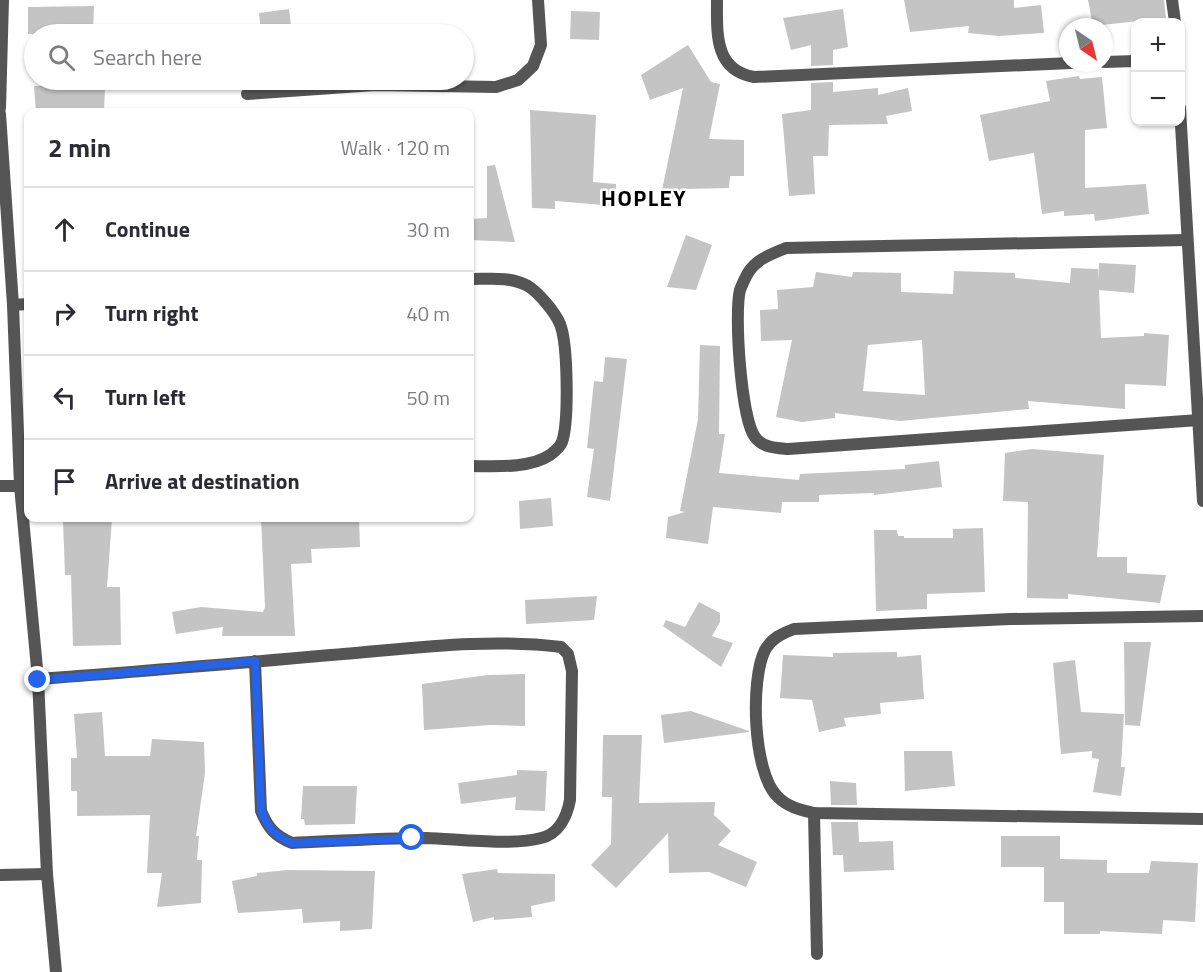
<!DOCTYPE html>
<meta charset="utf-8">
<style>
:root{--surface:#fff;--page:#f7f7f7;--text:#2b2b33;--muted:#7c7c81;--line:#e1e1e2}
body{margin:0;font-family:"Titillium Web",sans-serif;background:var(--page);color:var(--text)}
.controls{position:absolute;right:18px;top:18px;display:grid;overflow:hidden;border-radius:12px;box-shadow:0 2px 4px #0004}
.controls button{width:54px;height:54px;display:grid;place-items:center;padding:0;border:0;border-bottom:2px solid var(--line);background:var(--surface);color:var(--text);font:30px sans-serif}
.compass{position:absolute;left:1059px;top:18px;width:54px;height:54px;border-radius:50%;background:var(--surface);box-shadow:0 2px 4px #0004;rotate:145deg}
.stop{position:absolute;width:18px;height:18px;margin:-14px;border:4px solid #2563eb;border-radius:50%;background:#fff}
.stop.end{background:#2563eb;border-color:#fff;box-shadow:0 2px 6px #0008}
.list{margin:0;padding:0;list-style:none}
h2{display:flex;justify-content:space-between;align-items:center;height:78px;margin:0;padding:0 24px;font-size:26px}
h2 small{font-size:20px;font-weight:400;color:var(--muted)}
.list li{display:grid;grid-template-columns:39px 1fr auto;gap:18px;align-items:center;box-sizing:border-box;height:84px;padding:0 24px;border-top:2px solid var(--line)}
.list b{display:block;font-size:22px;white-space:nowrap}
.list em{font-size:20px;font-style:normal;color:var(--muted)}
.icon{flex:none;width:33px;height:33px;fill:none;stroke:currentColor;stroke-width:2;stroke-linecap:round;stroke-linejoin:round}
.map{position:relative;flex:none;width:1203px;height:972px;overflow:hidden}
.search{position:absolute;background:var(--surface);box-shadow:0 2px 4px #0004;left:24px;top:24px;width:450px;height:66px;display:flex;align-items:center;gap:15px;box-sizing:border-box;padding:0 21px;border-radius:33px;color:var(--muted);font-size:22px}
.panel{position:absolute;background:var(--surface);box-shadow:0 2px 4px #0004;left:24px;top:108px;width:450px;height:414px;border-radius:12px}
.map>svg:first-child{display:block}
.building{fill:#c4c4c4;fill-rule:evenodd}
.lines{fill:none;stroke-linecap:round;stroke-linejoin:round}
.street{stroke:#555;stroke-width:12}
.route{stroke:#2563eb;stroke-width:8}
.labels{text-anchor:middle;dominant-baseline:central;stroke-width:5;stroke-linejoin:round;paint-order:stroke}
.district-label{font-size:22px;font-weight:bold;letter-spacing:1.5px;fill:#000;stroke:#fff}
</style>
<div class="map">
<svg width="1203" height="972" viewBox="0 0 1203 972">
<rect width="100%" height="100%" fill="#fff"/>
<g class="building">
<path d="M904,0H1014V8L1041,5L1044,33L999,36L968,33L969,26L910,32Z"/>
<path d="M1088,0H1164L1166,18L1093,26Z"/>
<path d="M94,6L93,34H28V7Z"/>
<path d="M289,9L292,33L261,34L259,13Z"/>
<path d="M843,9L848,47L833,50V65L811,66V45L791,50L783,18Z"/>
<path d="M571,11L600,12L599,40L570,39Z"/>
<path d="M688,45L711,82L720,84L709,139L744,140V176H730L729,188L684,189L683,199L661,195L683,88L650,100L641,75Z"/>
<path d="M1079,76L1080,79L1102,77L1107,128L1085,130V188L1146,184L1149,214L1095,221L1094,214L1064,216V211L1042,214L1034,153L989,161L980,115L1050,101L1046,81Z"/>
<path d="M833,82V92L878,88V95L908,88L912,111L886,116L888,124L829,125L828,156H813L815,194L789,196L782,114L811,110V83Z"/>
<path d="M64,85V88H105L104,112H36L34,86Z"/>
<path d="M530,110L596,115L593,182L616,184L615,206L555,201V209L532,208Z"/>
<path d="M495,165L515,242L470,240V219L487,218V166Z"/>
<path d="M686,235L712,245L696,290L667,287Z"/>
<path d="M1099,263L1136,265L1134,293L1099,290L1101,338L1144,336V333L1169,335L1166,386L1125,384V409L1028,401L1029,409L900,421L835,413V418L802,422L776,417L792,340L761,341L760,310L778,309L777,290L813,287L816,272L852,277L853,272L901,273V292L953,294L954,271L1015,273V278L1070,283L1071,268L1098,269V281ZM922,340L925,395L863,391L868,345Z"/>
<path d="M700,345L720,346L719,434H725L719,473L799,480L800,474L905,469V465L939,461L942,487L874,495V493L819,495V502H782L781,513L713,507L708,544L666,538L668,517L685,512L680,511L698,419Z"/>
<path d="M605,357L627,359L610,501L587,497L594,449L587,448L594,381L603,382Z"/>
<path d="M1032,449L1104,455L1097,557H1127V573L1166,575L1160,603L1068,594V599L1027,598L1028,502L1003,501L1005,453Z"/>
<path d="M551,498L553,526L520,529L519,501Z"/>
<path d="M261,518H359L360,547L311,549L312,563L291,564L295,636H222L223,627L176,634L172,612L201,607L263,612L265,607Z"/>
<path d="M112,519L107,587H120L121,645L73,646L71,575H65L63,520Z"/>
<path d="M983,528L985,592L927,594V609L876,611L874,530H897L898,536H904V538H953V529Z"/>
<path d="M597,596L594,620L526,624L525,600Z"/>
<path d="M699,602L720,613V622L712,636L733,643L721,667L663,626L666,620L685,627Z"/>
<path d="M1124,642H1151L1140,726L1125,725Z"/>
<path d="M897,652V657L921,655L924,699L880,703L881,714L844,718L846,726L819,732L812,700L780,698L783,655L833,657V653Z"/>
<path d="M1075,660L1081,712L1124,714L1121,767H1125L1121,796L1093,792L1099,759L1092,758V751L1061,754L1053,663Z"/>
<path d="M525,674V726L490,725L424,730L422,684L488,675Z"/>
<path d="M691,711L749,731V732L664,743L661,715Z"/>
<path d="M102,712L105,756H150L152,739L204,742L205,773L196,836H199L197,860H202L201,903L157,907L162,873H147L150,815L77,816V791H71V758H77L74,714Z"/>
<path d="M603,735H642L639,803L715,802L714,815L731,831L718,845L757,862L746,887L709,872L669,873L668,833L616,888L591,865L611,844L612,797H602Z"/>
<path d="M904,751H952L955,786L905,791Z"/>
<path d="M517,770L547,771L545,811L515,810L516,797L461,804L458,783L517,775Z"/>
<path d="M830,781L856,783L857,805H831Z"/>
<path d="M303,786H357L355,824L305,825L304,819H301Z"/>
<path d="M831,822H858L859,842L893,841L894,870L844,872L843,855H833Z"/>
<path d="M1001,836H1060V859L1107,860V873H1149L1151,861L1198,863L1195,922L1163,920L1162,934L1100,931V934H1064V902H1044V867H1001Z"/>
<path d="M497,869L498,873L555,874V901L531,906L532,917L494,920V917L473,922L462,874Z"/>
<path d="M288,870L375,871L372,929L340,931V921L303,923L302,909L238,913L232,881L257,876V873Z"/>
</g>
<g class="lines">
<g class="street">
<path d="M717,0C717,33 714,70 754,77L1071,63"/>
<path d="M1172,0L1175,22"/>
<path d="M1104,62L1136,61"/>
<path d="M247,94L375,85L496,87L518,80L533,66L541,45L538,0"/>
<path d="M0,108L3,0"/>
<path d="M1180,108L1203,501"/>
<path d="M0,114L13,305L20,486L38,679L47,874L56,972"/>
<path d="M1186,240L786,248C772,254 756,259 748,273C745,278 742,285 740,290C734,313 741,419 755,437C763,448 776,448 788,449L1199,420"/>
<path d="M470,279C488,279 510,276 528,286C539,293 555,312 560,324C568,344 569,422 562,442C560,447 554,452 550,455C529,469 494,466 470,466"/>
<path d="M13,305L28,304"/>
<path d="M0,486H20"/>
<path d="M1203,616L1010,619L794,629C781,634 772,638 765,650C750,680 753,772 777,796C787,807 801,810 814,813L1203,819"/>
<path d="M38,679C140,672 241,663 343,654C415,648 489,638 561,647L568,654L572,671L570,800C567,816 559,834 541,838C511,846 458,839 426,838C382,838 337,841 292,843C275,836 268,828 261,811L255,661"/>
<path d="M814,813L817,954"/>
<path d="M0,875L47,874"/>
</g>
</g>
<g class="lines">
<path class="route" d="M38,680L255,661L261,811C268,828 275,836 292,843L412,838"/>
</g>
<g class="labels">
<g class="district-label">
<text x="644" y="198">HOPLEY</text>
</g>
</g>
</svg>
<div class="controls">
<button>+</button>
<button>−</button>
</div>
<svg class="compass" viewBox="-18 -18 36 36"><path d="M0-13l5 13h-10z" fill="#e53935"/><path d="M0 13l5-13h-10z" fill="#7c7c81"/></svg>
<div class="stop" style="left:412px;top:838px"></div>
<div class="stop end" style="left:38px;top:680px"></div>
<div class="search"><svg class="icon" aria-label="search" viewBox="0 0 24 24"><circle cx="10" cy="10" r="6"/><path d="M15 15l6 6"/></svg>Search here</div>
<section class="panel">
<h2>2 min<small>Walk · 120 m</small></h2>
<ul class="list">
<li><svg class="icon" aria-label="ahead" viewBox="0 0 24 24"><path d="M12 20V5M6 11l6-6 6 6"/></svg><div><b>Continue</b></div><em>30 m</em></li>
<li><svg class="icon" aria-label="right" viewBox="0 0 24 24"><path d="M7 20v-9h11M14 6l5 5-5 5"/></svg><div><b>Turn right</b></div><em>40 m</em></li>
<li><svg class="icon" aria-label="left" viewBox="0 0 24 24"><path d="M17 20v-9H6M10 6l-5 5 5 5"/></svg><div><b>Turn left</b></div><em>50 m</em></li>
<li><svg class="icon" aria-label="arrive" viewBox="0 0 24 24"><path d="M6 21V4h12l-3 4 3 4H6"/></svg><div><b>Arrive at destination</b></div></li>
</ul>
</section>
</div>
